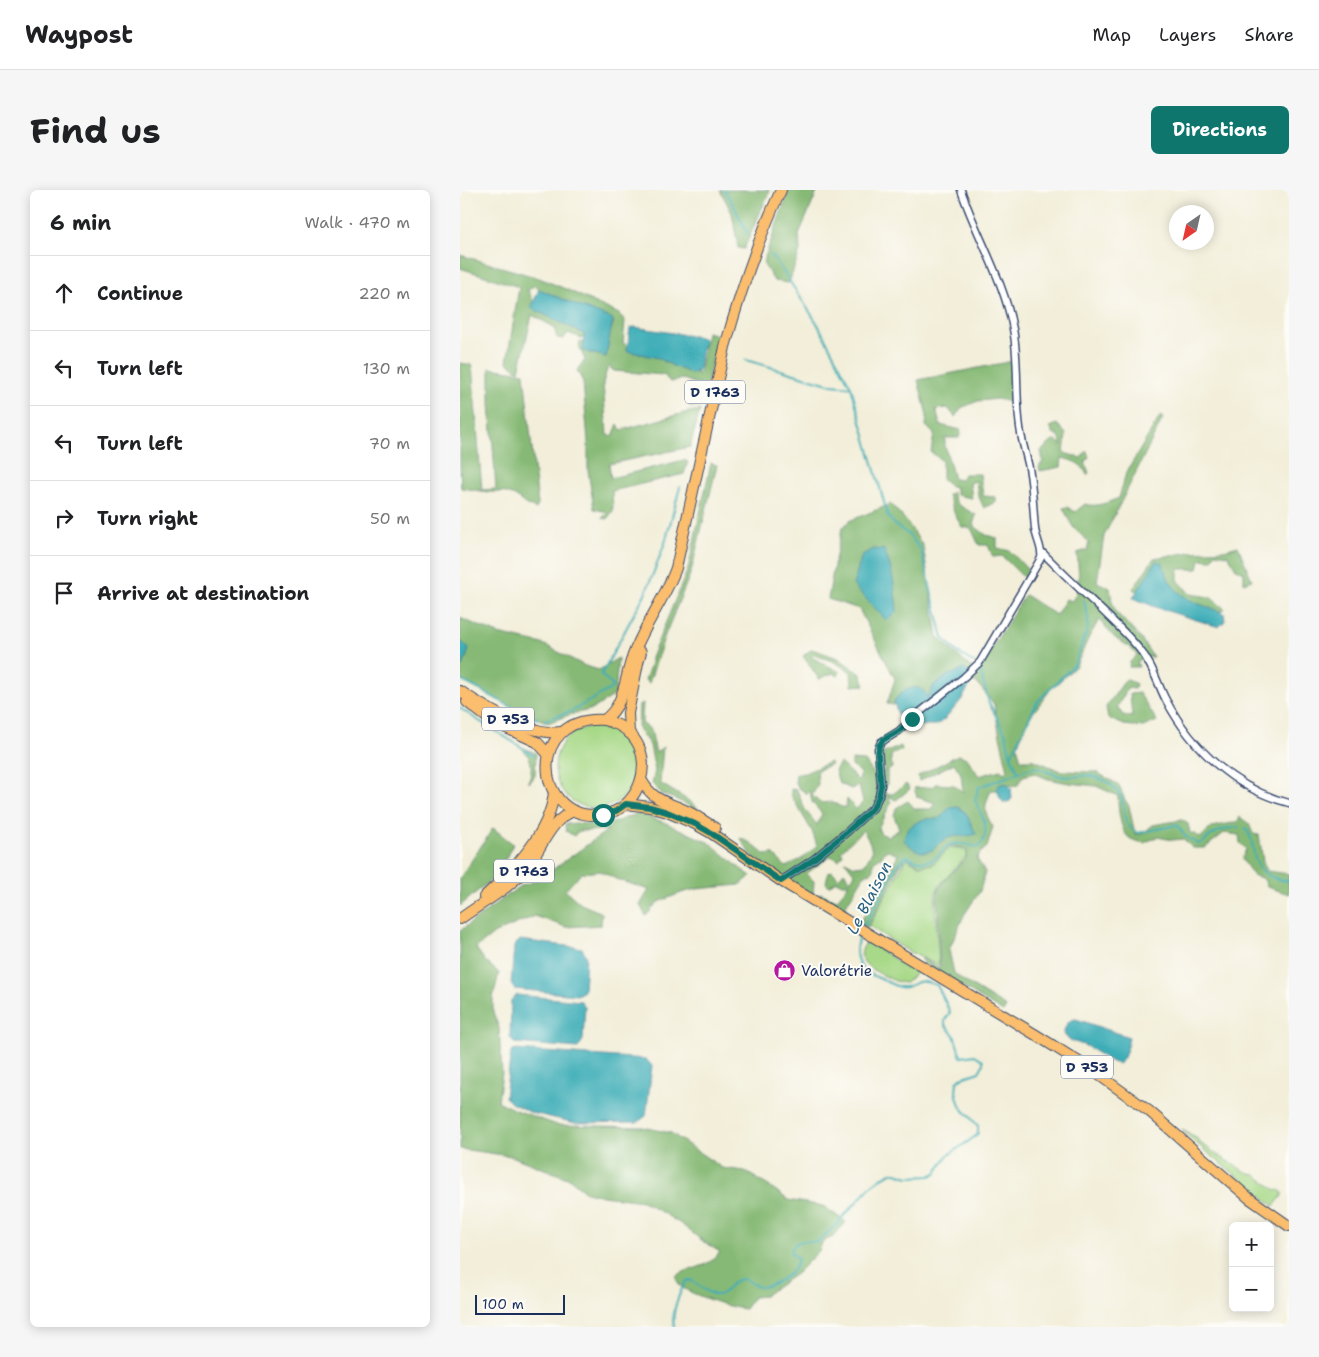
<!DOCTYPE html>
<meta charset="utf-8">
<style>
:root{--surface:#fff;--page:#f6f6f6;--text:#202124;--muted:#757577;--line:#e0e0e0;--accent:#0f766e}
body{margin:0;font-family:"Shantell Sans",sans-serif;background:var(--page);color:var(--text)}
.controls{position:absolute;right:15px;bottom:15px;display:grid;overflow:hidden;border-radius:8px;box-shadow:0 2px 12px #0003}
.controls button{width:45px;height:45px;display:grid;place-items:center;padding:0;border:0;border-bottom:1px solid var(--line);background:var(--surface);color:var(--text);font:25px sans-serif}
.compass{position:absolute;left:709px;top:15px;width:45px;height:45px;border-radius:50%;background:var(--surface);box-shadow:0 2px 12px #0003;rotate:214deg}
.scale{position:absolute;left:15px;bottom:12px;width:90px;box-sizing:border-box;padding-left:5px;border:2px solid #1b2f5e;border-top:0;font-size:14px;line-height:18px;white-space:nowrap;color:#1b2f5e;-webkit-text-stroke:4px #fdfcf7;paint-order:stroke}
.stop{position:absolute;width:15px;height:15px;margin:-11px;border:4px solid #0f766e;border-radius:50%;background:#fff}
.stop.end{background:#0f766e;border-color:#fff;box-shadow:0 1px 5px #0008}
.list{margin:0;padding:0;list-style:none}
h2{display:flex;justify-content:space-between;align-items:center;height:65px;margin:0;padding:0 20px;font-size:21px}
h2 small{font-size:16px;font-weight:400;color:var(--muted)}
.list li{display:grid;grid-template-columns:32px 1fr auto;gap:15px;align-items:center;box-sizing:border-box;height:75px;padding:0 20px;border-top:1px solid var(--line)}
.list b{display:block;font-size:19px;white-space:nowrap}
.list em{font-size:16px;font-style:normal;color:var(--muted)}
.icon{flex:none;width:28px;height:28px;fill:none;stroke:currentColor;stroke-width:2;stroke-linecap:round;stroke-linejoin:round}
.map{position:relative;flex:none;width:829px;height:1137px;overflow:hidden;border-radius:8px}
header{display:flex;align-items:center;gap:30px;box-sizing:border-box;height:70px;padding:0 25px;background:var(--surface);border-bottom:1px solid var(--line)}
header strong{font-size:24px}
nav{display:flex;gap:28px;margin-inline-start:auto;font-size:18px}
.intro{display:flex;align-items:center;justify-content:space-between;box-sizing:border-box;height:120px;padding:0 30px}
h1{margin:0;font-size:35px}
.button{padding:12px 22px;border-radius:8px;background:var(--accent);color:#fff;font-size:18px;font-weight:700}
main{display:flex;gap:30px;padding:0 30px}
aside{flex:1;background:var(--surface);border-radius:8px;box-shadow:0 2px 12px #0003}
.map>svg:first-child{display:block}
.green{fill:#a8d988;stroke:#628473}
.forest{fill:#86b974;stroke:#507469}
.water{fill:#3dadb7;stroke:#2c6e8a}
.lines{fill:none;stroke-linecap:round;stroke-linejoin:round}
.stream{stroke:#3dadb7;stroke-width:2}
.street-casing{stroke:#3b4c70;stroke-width:9}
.primary-casing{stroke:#3b4c70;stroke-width:12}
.street{stroke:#fff;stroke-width:6}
.primary{stroke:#fabe6e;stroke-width:10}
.route{stroke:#0f766e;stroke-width:6}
.labels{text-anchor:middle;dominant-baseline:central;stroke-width:4;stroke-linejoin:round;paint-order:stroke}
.shield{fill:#fdfcf7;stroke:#5f6c8c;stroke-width:1}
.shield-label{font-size:14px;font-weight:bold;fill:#1b2f5e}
.poi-label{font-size:15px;fill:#1b2f5e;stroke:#fdfcf7;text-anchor:start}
.water-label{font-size:16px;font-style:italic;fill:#296182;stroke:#fdfcf7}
</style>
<header>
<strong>Waypost</strong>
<nav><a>Map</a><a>Layers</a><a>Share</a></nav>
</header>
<div class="intro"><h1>Find us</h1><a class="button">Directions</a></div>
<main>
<aside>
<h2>6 min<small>Walk · 470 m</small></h2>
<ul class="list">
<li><svg class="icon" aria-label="ahead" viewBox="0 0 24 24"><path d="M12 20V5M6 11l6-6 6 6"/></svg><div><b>Continue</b></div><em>220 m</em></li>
<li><svg class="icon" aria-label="left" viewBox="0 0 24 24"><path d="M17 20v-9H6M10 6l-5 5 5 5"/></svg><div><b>Turn left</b></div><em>130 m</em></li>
<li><svg class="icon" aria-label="left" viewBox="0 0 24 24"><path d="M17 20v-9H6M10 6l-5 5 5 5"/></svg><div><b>Turn left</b></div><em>70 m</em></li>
<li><svg class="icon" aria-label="right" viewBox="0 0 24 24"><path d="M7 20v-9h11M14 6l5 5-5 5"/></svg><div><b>Turn right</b></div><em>50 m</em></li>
<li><svg class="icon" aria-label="arrive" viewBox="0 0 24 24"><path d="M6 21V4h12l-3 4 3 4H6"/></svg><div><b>Arrive at destination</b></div></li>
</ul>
</aside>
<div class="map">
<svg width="829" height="1137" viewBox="0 0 829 1137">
<rect width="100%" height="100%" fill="#fdfcf7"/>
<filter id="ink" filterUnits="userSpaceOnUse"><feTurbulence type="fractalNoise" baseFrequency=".02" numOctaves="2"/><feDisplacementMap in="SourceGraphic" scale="10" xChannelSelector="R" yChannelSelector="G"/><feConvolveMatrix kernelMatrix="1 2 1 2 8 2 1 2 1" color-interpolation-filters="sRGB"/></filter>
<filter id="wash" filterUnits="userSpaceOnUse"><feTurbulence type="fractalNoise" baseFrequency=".0096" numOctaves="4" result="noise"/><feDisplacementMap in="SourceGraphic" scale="20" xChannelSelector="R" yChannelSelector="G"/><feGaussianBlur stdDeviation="1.12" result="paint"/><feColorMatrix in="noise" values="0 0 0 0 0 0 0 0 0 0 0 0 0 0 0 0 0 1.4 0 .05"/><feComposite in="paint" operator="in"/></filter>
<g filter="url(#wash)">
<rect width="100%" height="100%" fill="#f2eed9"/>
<g class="green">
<circle cx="136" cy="577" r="41"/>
<path d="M489,658H501L507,661L506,666L479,696L476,702L475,716L479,774L477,775L448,761L409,736L446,669L458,674Z"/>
<path d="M408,752L456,783L446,793C439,793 433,790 427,787C413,780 392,771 406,753Z"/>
<path d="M721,939L739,950L740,953C757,964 774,977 793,985L794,984L816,1000H819L822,1002V1006L814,1016L736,953Z"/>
</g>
<g class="forest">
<path d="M260,0H310L284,59L278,58L272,23Z"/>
<path d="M329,0H358L339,44L340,61L329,93L314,91L303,73Z"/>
<path d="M0,65L79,88L108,100L159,124L165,130L163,153L176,161L206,167L239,184L247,142L258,145L242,216L230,217L231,198H237L239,195L223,189L210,192L204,185L154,181L148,176L143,193L147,245L153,246L158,234L161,240L224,223L240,220L230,257L149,274L151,288L224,270L228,272L224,284L152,301L153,321L147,329L142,328L148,322L134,319L128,280V251L123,192L117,180L125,170L119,157L120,151L127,153L142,162L154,132L87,108L75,95L68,100L77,119L128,143L124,149L108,143L103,149L97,148L94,137L72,125L59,181L47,172L59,97L0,78Z"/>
<path d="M553,171L554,213L537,209L518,211L501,218L495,227L488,218L476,219L480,235L501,240L499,248H485V256L494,289L501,290L504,284H520L523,306L536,307V312L524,318L518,305L516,291L510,293L512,308L496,305V298L487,294L482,289V271L471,262L474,244L466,236L467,225L458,190Z"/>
<path d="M0,173L12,175L22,300L36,299L30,213V178L64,183L78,315L76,319L65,314L55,306L42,302H28L1,298L0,274Z"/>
<path d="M701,225L703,228L644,346L637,392L650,398L652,412L656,422L681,449L693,467L682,468L677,472L679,477H669L670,472L677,465L668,456L654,447L639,430L629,447L616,476L590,500L570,527L557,556L561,570H574L601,581L636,582L659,595L665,610L669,616L675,644H682L693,635L722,630L728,634L730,643L735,644L740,648L752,637L777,632L780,627L789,634L793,644L799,645L803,671L807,681L829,684V704L807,697L804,689L793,685L782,669L786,659L780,653L779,645L764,643L745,658H733L723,649L713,650L697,647L684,653C680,652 675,651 671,649C660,643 658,618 658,606L636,596L609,593L588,589L574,583L563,586L557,596L547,595L542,600H531C524,618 523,620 533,637L527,657L520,663L517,669L525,682L520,701L504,725L489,760L494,783L504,791L546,817L543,822L462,772V768L476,777H480L477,709L478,700L484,691L506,668L507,659L492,656L473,674L460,676L448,668L440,675L407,739L400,733L438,665L426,660L422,666L413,672V681L404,686L385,717L389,726L383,724L359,707L360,703L377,710L389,694H382L376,691L369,696L366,693L368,683L372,681L379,688L384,682L390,690L395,684L385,671L395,676L404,675L412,662L410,653L403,640L381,661L383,664L379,670L371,666L346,684L354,691L353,704L349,705L293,667L280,648L291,653L305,665L313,664L326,677L343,668L357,656L352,641L331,605V599L337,600L345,620L357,635L362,624L352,612L350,601L347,604L339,598L335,593L336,584L345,583L370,572L371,574L357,581L358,595L352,605L360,613L373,612L381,617H386L387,609L396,619L403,612L399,596L391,599L379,593L375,580L380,573L399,591L401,583L392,576V570L405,571L414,584L424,582L422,564L441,556L442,560L431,565L432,578L427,581V594L424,603L433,604L446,594L450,599L436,610L428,606L431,613L418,638L421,644L429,646L439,639L434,626L436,618L448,611L455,619H471L475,613L457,607L454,598L472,597L475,594L494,595L503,602L501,584L494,573L459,591L458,586L498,565L507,568L519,586L540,580L544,583L548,580L539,542L534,514L516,492H486L466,509L434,512V515L427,514L435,489L399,419L368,409L375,370L382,339L389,331L431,314L447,332L463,356L478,447L509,476L518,480L565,405L596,425L606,409L612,411C622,395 618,380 617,363L627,360L629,353L613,337L603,318L607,317L615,322L625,314C636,318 649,312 659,308L666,283Z"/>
<path d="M597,234L606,244L604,263L621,268L627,261L629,267L625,272L629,283L627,285C622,273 614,271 602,268L601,277L580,281L579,277L583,271L581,261L595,249L601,255L600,247L593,244L590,237Z"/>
<path d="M251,273L257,275L231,382L205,445L189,493L185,490L191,473V468L228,379Z"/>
<path d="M492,302L497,314L516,325L513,335L526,345L537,348V358L550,361L568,380L564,388L542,366L533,367L528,355H519L511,338L502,337L495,325L488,305Z"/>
<path d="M778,356L792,390L784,393V382L776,379L768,365L755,363L752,370L740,369L738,379H718V390L730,404L750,407L765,419L752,424L680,404L673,399L694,368L731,362L764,360Z"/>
<path d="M0,428L38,444L83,454L125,476L139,480L158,468L155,505L133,519L109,525L88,533L44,513L0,490V476H2L5,471L8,459L0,450Z"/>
<path d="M352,459L378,468L401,484L405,495L392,496L391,482L373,471L353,465L351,467L380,482L378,486L373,483L359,489L343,466Z"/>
<path d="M666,489L676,494L674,499L668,498L657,517L663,525L672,527L670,504L679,503L697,531L683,537L664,535L648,528L646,517Z"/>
<path d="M183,513L182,533L191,540L196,563L203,557L200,593L229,611L239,619L234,618L215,609L203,605L192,594L195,581L190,555L178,539L179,515Z"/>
<path d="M61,557L76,563L75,586L69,593C72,575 74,571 61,557Z"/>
<path d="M179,623L206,633L250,653L281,679L291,686L280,695L236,699L221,703L198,712L186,726L180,715L189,700L156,689L140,681L122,683L105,700L121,714L142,723L141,735L106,737L75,726L35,743L16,758L25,771L39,783L33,808V822L39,838L42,883L38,911L53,919L97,935L183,937L211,943L262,978L285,981L315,1000L328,1010L363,1016L386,1032L373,1047L368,1049L362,1053L359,1061L337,1083L304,1106L293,1107L285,1119C274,1119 226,1103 219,1095C218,1093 216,1089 216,1087C223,1080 232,1080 241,1076C249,1074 255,1068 260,1062L244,1052L221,1034L183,1011L143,1006L126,1002L110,989L51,966L0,959V741L60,696L78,690L148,640L119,641L114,646L106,641L105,634L116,633L144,636Z"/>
<path d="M33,638L53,654L38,684L0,716V688Z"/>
</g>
<g class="water">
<path d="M79,99L116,115L153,129L146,167L123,161L124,144L71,118Z"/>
<path d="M174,137L239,147L244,149C245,155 242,157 241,163C240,169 240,175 238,181L230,184L228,182L213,176L198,168L167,161L170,138Z"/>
<path d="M414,359L424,360C433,380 435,400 437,421L427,431L393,395L402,365Z"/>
<path d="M696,371L703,373C711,408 734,412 764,423L765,431L759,437L698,418L673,408Z"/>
<path d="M0,450L9,459L5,471L2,476H0Z"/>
<path d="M505,479L514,488L502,509L487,527L477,535H467L451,538L445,527H441L438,525L434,512C438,504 449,496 458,498C459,498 465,502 465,502L467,508L474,495L489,485Z"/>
<path d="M546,593L551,598L552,608L550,611L544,613L540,608L537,598L539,595Z"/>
<path d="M498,617L506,623L516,644C505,648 499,644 488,648C481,650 478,656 472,660C462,666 451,658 444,650C445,639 455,631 466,629C470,628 475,629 479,629L489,618Z"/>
<path d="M60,750L122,758L126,766L124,801L117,805L54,799L51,794L54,756Z"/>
<path d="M57,805L121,811L125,817L123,850L118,858L54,853L50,847L51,810Z"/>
<path d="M616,829L669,847C667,856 667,868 658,874L652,872L626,856L612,851L605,846L604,842C606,834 608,830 616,829Z"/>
<path d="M56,860L186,869L192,876L186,926L178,932L116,933L72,923L51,913L45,907L51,862Z"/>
</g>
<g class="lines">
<g class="stream">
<path d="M264,0L271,11L288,44"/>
<path d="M311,65L321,78L357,133L391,197"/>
<path d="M286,170L372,195L391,197L428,326L435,335L448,344L461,360L483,448L497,462L514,473"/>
<path d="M520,480L529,513L546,545L550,564"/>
<path d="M0,490C26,502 51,518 77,529"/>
<path d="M0,518C23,535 49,548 73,565"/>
<path d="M85,530L112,521L152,498L153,496L141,485L186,402L205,353L220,297"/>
<path d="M558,582L551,566L577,512L614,475L628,438V427L624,410"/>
<path d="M785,638C793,647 792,657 795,668C800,684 814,690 829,691"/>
<path d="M404,736L437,675L446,666C458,672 469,675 479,665C482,663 484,658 487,656C496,651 510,656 519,657C532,639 523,629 515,610L519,597L574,577C583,579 591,584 600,586C610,589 621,584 631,586C643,588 658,597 662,609C666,624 661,634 678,643L717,635L725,646L738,654C745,653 746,648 752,645C760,639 769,638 779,637"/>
<path d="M214,1137C211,1123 219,1104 226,1091L230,1090C239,1094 246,1104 257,1105C267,1105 268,1093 278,1090C288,1086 290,1095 299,1097C308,1098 327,1088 333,1080C336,1077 336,1073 338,1069L331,1063C334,1047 345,1052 357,1052L375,1036L411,996L420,989L431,983H437L448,987L470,986L476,983L487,966L516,946L518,943V936L500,916L496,902L497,892L501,888L519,882L523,875V870L515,865L501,867L494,845L485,835V830L490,822L477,795C471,794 464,790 458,792C452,794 448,799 440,797C434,796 428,792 423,790C417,787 410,785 405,781C393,771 395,755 401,742"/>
</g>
</g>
</g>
<g filter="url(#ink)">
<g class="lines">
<defs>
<g id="street">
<path d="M583,363C607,388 632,410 657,435C665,443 673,451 680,460C693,475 697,493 706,510C732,559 775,599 829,613"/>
<path d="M321,691L354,669L388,641L413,618L419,606L421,595L418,559L421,552L439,541L454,527L504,487L520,472L581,368C583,360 576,348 575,339C573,319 573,298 569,278C567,268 564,259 562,249C554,213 560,175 553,139C544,90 517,47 501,0"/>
</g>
<g id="primary">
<path d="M0,501C25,518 71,546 101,542"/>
<path d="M7,512L33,532L77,552L88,564"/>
<path d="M144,530C149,531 154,533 158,535C189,551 190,590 167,613C159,621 147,625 136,625C73,627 67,525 144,530C165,515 164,490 172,468C183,436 205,409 216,378L265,157C280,103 297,51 321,0"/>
<path d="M169,543L168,523L178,473L181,462"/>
<path d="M182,591C193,611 208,612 227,621C237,626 246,632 255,638"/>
<path d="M166,614L190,617L207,622L235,634L251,643L321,691L576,845L632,880L689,921L768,990L789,1008L829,1036"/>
<path d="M24,707C53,680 90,644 94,602"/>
<path d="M0,729C23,712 51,698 69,675C82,657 92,627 115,621"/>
</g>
</defs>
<use href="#street" class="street-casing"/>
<use href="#primary" class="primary-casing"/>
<use href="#street" class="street"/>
<use href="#primary" class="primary"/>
</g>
</g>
<g class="lines" filter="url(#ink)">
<path class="route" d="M143,625L156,621L166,614L190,617L207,622L235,634L251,643L321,691L354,669L388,641L413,618L419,606L421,595L418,564L419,556L423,550L439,541L452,529"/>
</g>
<defs>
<symbol id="shop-disc" viewBox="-11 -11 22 22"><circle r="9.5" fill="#b5179e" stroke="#fdfcf7"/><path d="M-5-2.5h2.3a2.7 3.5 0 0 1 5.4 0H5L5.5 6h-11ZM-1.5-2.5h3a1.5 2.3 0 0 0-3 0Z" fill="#fff"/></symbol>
</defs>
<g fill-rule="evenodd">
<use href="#shop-disc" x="312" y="768" width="25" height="25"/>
</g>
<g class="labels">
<g class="shield">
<rect x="225" y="190.5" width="60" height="23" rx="4"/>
<rect x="22" y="517.5" width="52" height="23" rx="4"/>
<rect x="34" y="669.5" width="60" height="23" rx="4"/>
<rect x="601" y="865.5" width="52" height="23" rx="4"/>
</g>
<g class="shield-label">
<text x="255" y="202">D 1763</text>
<text x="48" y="529">D 753</text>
<text x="64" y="681">D 1763</text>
<text x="627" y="877">D 753</text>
</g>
<g class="poi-label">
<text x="341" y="781">Valorétrie</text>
</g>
<g class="water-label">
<text transform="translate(409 708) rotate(-63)">Le Blaison</text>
</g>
</g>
</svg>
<div class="controls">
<button>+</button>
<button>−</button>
</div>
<svg class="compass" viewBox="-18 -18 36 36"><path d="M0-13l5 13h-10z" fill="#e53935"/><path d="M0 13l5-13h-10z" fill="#757577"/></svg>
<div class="scale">100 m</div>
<div class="stop" style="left:143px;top:625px"></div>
<div class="stop end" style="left:452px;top:529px"></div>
</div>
</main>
